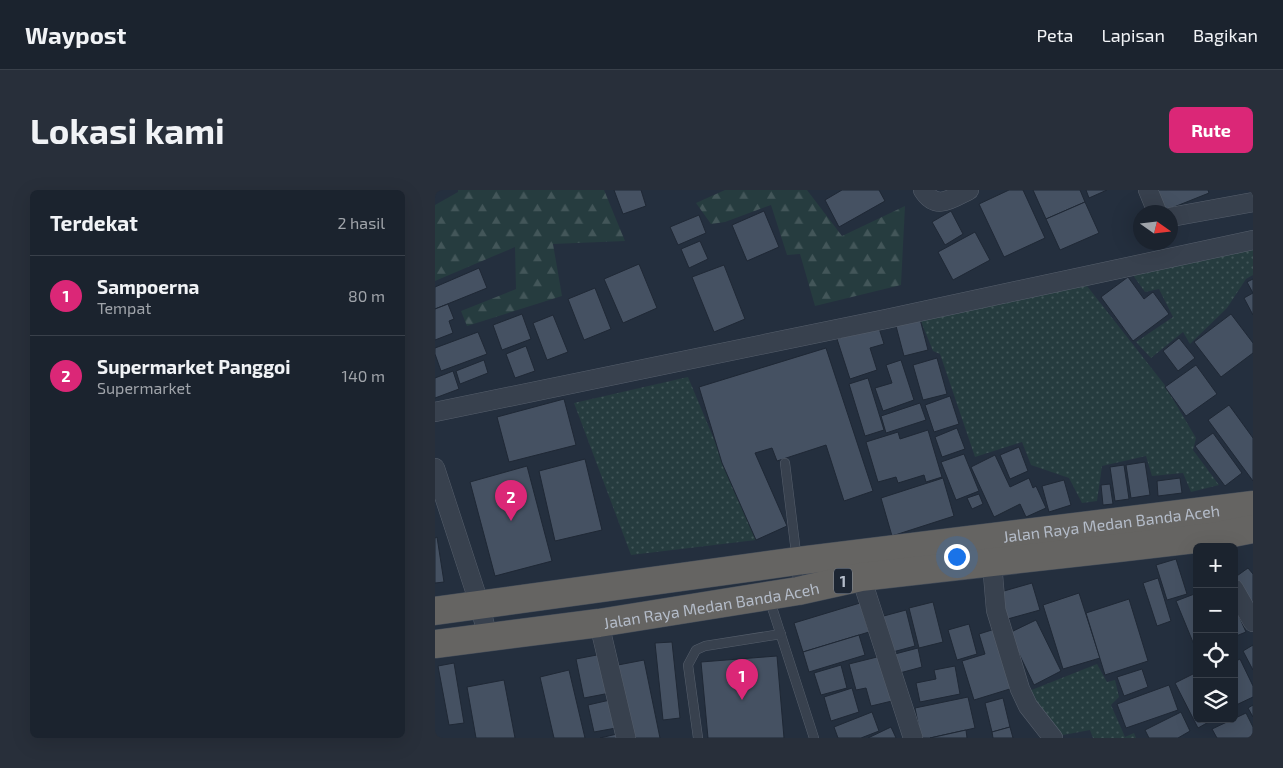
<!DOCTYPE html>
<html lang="id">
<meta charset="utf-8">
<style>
:root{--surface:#1b232e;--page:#282f3a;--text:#f1f3f6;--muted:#a0a4aa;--line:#39404a;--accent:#db2777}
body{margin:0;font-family:"Exo 2",sans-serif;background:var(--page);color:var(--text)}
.controls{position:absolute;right:15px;bottom:15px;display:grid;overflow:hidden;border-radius:8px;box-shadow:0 5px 20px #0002}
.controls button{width:45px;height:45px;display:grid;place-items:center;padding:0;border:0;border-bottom:1px solid var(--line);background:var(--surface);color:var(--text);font:25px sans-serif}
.compass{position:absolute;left:698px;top:15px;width:45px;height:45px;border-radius:50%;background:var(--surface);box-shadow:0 5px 20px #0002;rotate:104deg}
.you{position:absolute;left:521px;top:366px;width:18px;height:18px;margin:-12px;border:4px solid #fff;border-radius:50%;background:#1a73e8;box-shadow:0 0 0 8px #1a73e833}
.badge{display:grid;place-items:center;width:32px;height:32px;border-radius:50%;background:var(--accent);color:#fff;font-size:16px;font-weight:700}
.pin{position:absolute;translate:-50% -41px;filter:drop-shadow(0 1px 2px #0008)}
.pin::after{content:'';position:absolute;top:26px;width:18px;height:15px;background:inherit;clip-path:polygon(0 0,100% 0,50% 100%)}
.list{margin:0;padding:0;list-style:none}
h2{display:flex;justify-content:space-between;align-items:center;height:65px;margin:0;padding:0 20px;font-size:21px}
h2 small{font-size:16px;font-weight:400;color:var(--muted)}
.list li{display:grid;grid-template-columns:32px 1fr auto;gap:15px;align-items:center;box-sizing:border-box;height:80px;padding:0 20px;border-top:1px solid var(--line)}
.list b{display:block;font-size:19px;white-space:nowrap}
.list p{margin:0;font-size:16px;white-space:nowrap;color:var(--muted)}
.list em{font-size:16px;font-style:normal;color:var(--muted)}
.icon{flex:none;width:28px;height:28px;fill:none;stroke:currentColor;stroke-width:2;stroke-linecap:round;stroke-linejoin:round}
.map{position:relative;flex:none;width:818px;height:548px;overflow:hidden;border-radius:8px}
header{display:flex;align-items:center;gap:30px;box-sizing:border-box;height:70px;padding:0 25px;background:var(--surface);border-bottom:1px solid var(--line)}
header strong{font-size:24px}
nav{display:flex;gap:28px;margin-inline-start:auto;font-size:18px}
.intro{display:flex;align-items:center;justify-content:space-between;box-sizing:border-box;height:120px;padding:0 30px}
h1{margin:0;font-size:35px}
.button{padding:12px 22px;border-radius:8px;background:var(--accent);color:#fff;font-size:18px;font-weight:700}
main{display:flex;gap:30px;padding:0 30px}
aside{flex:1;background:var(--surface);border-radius:8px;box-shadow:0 5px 20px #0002}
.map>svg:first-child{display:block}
.grass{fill:url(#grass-dots)}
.forest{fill:url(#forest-firs)}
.building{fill:#455162;stroke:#1f2835}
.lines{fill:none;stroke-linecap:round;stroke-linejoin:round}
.service-casing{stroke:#565f6c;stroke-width:10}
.minor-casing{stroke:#565f6c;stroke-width:20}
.trunk-casing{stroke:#434c59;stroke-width:29}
.service{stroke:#38414e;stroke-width:9}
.minor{stroke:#38414e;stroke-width:19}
.trunk{stroke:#656462;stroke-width:28}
.labels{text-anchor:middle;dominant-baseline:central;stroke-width:5;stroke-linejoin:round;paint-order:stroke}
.shield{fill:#1d2633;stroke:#878f9c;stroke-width:1}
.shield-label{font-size:15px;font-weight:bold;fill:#b4bcc9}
.street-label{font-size:16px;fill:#b4bcc9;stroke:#1d2633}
</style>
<header>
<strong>Waypost</strong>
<nav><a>Peta</a><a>Lapisan</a><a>Bagikan</a></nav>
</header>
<div class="intro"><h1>Lokasi kami</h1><a class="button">Rute</a></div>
<main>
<aside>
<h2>Terdekat<small>2 hasil</small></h2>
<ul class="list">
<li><span class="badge">1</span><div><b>Sampoerna</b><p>Tempat</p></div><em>80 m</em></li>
<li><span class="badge">2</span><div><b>Supermarket Panggoi</b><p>Supermarket</p></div><em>140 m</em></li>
</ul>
</aside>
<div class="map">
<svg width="818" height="548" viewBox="0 0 818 548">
<defs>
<pattern id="grass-dots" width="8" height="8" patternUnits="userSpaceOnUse" patternTransform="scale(1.25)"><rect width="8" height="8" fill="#263c3f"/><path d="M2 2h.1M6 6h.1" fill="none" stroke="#435659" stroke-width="1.8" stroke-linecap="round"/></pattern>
<pattern id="forest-firs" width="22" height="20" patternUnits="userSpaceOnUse" patternTransform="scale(1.25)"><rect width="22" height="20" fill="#263c3f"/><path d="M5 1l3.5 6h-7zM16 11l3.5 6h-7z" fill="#435659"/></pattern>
</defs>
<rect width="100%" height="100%" fill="#242f3e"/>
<g class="grass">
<path d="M818,55V85L811,89L792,118L755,154L748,142L716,168L701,152L738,127L724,99L710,102L695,81Z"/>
<path d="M652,96L729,194L761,248L758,260L784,295L756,302L748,283L717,286L711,266L667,276L662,311L647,313L634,288L596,275L587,252L540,267L505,164L498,161L485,129L493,130L521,119Z"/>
<path d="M253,187L321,350L196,365L139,213Z"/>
<path d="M662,474L672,492L680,490L684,507L676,515L690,547L699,543L701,548H658L655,540L623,546L594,501Z"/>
</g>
<g class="forest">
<path d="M23,0H169L190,51L118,54L127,106L32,136L26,121L81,99L80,57L0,91V15L23,2Z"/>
<path d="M290,0H372L407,46L470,16L466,95L380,116L365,64L352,65L336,15L290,32L276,34L261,13Z"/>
</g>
<g class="building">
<path d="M179,0H206L211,16L188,24Z"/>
<path d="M407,0H444L450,11L404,37L390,10Z"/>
<path d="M574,0H588L610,48L569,67L544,14Z"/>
<path d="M598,0H645L650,12L611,29Z"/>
<path d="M651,0H672L654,8Z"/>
<path d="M722,0H773L774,3L729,21Z"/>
<path d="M650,12L664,43L625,60L611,29Z"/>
<path d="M329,21L344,57L312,71L297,35Z"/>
<path d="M516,21L528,44L510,55L497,32Z"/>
<path d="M264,25L271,43L243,55L235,37Z"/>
<path d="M540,42L555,70L518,90L503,62Z"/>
<path d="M265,51L273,69L254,78L246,59Z"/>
<path d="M204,74L222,118L188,133L169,89Z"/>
<path d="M289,75L310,129L279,142L257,87Z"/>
<path d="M44,78L52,98L0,119V97Z"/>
<path d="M693,87L709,109L718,102L734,124L698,151L666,107Z"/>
<path d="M818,89V103L812,92Z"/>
<path d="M160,98L176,139L149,150L133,109Z"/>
<path d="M818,103V125L809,108Z"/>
<path d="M13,114L19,129L14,131L18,143L0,150V119Z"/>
<path d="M87,124L96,149L67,160L58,135Z"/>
<path d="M796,124L818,153V163L786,187L759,152Z"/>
<path d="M118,125L133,162L112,170L98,133Z"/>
<path d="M485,129L493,160L469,166L461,136Z"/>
<path d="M443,135L449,154L435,158L442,180L415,189L402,149Z"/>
<path d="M43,142L52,164L6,181L0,164V158Z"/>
<path d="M744,148L760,168L743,181L728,161Z"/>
<path d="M91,156L100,181L80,188L71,164Z"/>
<path d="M391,158L438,301L409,311L391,255L342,271L337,258L320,263L352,336L321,350L287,273L264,197Z"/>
<path d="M502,168L512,204L488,210L478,175Z"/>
<path d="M49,170L53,183L25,194L21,181Z"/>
<path d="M466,170L479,210L448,221L440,198L457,193L451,175Z"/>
<path d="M761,175L782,204L751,226L730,197Z"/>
<path d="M18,181L24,199L0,208V188Z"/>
<path d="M433,188L449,240L430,246L414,194Z"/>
<path d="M515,206L524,234L499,242L490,215Z"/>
<path d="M129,209L141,255L74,272L62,227Z"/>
<path d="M485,213L491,230L451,243L446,226Z"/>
<path d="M794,215L818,248V291L773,230Z"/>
<path d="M522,238L530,259L507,267L500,247Z"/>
<path d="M493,240L507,287L491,292L489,285L463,293L461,287L443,292L431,252L463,242L465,249Z"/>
<path d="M778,243L807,283L790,296L760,256Z"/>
<path d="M584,257L593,281L575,289L565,265Z"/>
<path d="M529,264L544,301L521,310L506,272Z"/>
<path d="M560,265L575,297L594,288L598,298L601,296L611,318L591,327L585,314L559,327L536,277Z"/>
<path d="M150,269L167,340L120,351L104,281Z"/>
<path d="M710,272L715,305L696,308L691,275Z"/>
<path d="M689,275L694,309L680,311L675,277Z"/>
<path d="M92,276L117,371L60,386L35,292Z"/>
<path d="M508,288L519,326L457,346L446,308Z"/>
<path d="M745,288L747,303L723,306L722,291Z"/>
<path d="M629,290L636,315L614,322L607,296Z"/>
<path d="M675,294L678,314L668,315L666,295Z"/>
<path d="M544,304L548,314L537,319L532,308Z"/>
<path d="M2,347L9,392L0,393V348Z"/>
<path d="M741,369L752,404L732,410L721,375Z"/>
<path d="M813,378L818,384V414L799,388Z"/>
<path d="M723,388L736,431L722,436L708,393Z"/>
<path d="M597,393L605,420L569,430L562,403Z"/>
<path d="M644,403L665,468L628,479L608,415Z"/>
<path d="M762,403V462L741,411Z"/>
<path d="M694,409L713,471L670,485L651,423Z"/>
<path d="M498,412L508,452L484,458L474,418Z"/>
<path d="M425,413L434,442L368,462L359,433Z"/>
<path d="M799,415L811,442L801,446L799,443Z"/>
<path d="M471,420L480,456L454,463L445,427Z"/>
<path d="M601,430L626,481L599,495L574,443Z"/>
<path d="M534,434L542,464L522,470L513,440Z"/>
<path d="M560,439L578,498L539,510L527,471L550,464L544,444Z"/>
<path d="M424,445L430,465L374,482L368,462Z"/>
<path d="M237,452L245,528L228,530L220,453Z"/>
<path d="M818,455V480L808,461Z"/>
<path d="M483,458L487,477L461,484L456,465Z"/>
<path d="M167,464L175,503L149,508L141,469Z"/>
<path d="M342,466L349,548H273L266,472Z"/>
<path d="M446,466L457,511L436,516L431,498L421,500L414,474Z"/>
<path d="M805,469L818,496V507L799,516V472Z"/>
<path d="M209,470L225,548H198L183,475Z"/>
<path d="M19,473L29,533L14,535L3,476Z"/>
<path d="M406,475L412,498L386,505L379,483Z"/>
<path d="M520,476L525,504L485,512L481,493L501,489L499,480Z"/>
<path d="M707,479L713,497L689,506L682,487Z"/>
<path d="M134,480L150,548H119L105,487Z"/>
<path d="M762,482V529H779L763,538L740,493Z"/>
<path d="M69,490L80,548H41L32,497Z"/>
<path d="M734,495L743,520L691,538L682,514Z"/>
<path d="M417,498L424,522L396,531L389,507Z"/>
<path d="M533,507L540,538L495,548H486L480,518Z"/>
<path d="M568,508L575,537L557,542L550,513Z"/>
<path d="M175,510L181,538L159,542L153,515Z"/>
<path d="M818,515V527L813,518Z"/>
<path d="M437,522L444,541L426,548H403L399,537Z"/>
<path d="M746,522L755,541L743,548H714L710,540Z"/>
<path d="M811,523L818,537V548H782L777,539Z"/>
<path d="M456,537L461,548H433Z"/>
<path d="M575,537L578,548H558L557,542Z"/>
<path d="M531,540L532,548H495Z"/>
<path d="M182,544L183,548H165Z"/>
</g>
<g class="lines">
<defs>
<g id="service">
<path d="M350,273L362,371L363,398"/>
<path d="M334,408L379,548"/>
<path d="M263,548L253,475L261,460L270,456L346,444"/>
</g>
<g id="minor">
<path d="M488,0C501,21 516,9 534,0"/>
<path d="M713,0L722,22"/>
<path d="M736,27L818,12"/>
<path d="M0,222L451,129L818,50"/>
<path d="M0,278L45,416L53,448"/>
<path d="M557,373L561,420L585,499L593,516L618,548"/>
<path d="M426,387L478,548"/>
<path d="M799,399L818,432"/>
<path d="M164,433L191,548"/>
</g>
<g id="trunk">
<path id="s1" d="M0,421L362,371L818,315"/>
<path id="s2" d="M0,454L164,433L363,401L426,387L683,358L777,347L818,339"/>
</g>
</defs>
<use href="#service" class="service-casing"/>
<use href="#minor" class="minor-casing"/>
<use href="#trunk" class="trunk-casing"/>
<use href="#service" class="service"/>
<use href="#minor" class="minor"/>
<use href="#trunk" class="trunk"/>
</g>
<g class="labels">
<rect class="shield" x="399" y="378.5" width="18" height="25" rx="4"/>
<g class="shield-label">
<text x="408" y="391">1</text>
</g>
<g class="street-label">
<text stroke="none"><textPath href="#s1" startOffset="682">Jalan Raya Medan Banda Aceh</textPath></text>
<text stroke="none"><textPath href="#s2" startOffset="279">Jalan Raya Medan Banda Aceh</textPath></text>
</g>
</g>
</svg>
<div class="controls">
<button>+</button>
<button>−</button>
<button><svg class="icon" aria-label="locate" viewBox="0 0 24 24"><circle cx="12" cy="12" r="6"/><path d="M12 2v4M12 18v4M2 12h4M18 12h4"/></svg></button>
<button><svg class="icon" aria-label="layers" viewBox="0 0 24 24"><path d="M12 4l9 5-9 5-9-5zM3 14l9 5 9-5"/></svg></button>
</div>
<svg class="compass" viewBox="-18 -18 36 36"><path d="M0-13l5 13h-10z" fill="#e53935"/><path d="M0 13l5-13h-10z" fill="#a0a4aa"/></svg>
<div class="you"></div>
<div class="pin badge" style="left:307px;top:510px">1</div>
<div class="pin badge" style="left:76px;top:331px">2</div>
</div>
</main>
